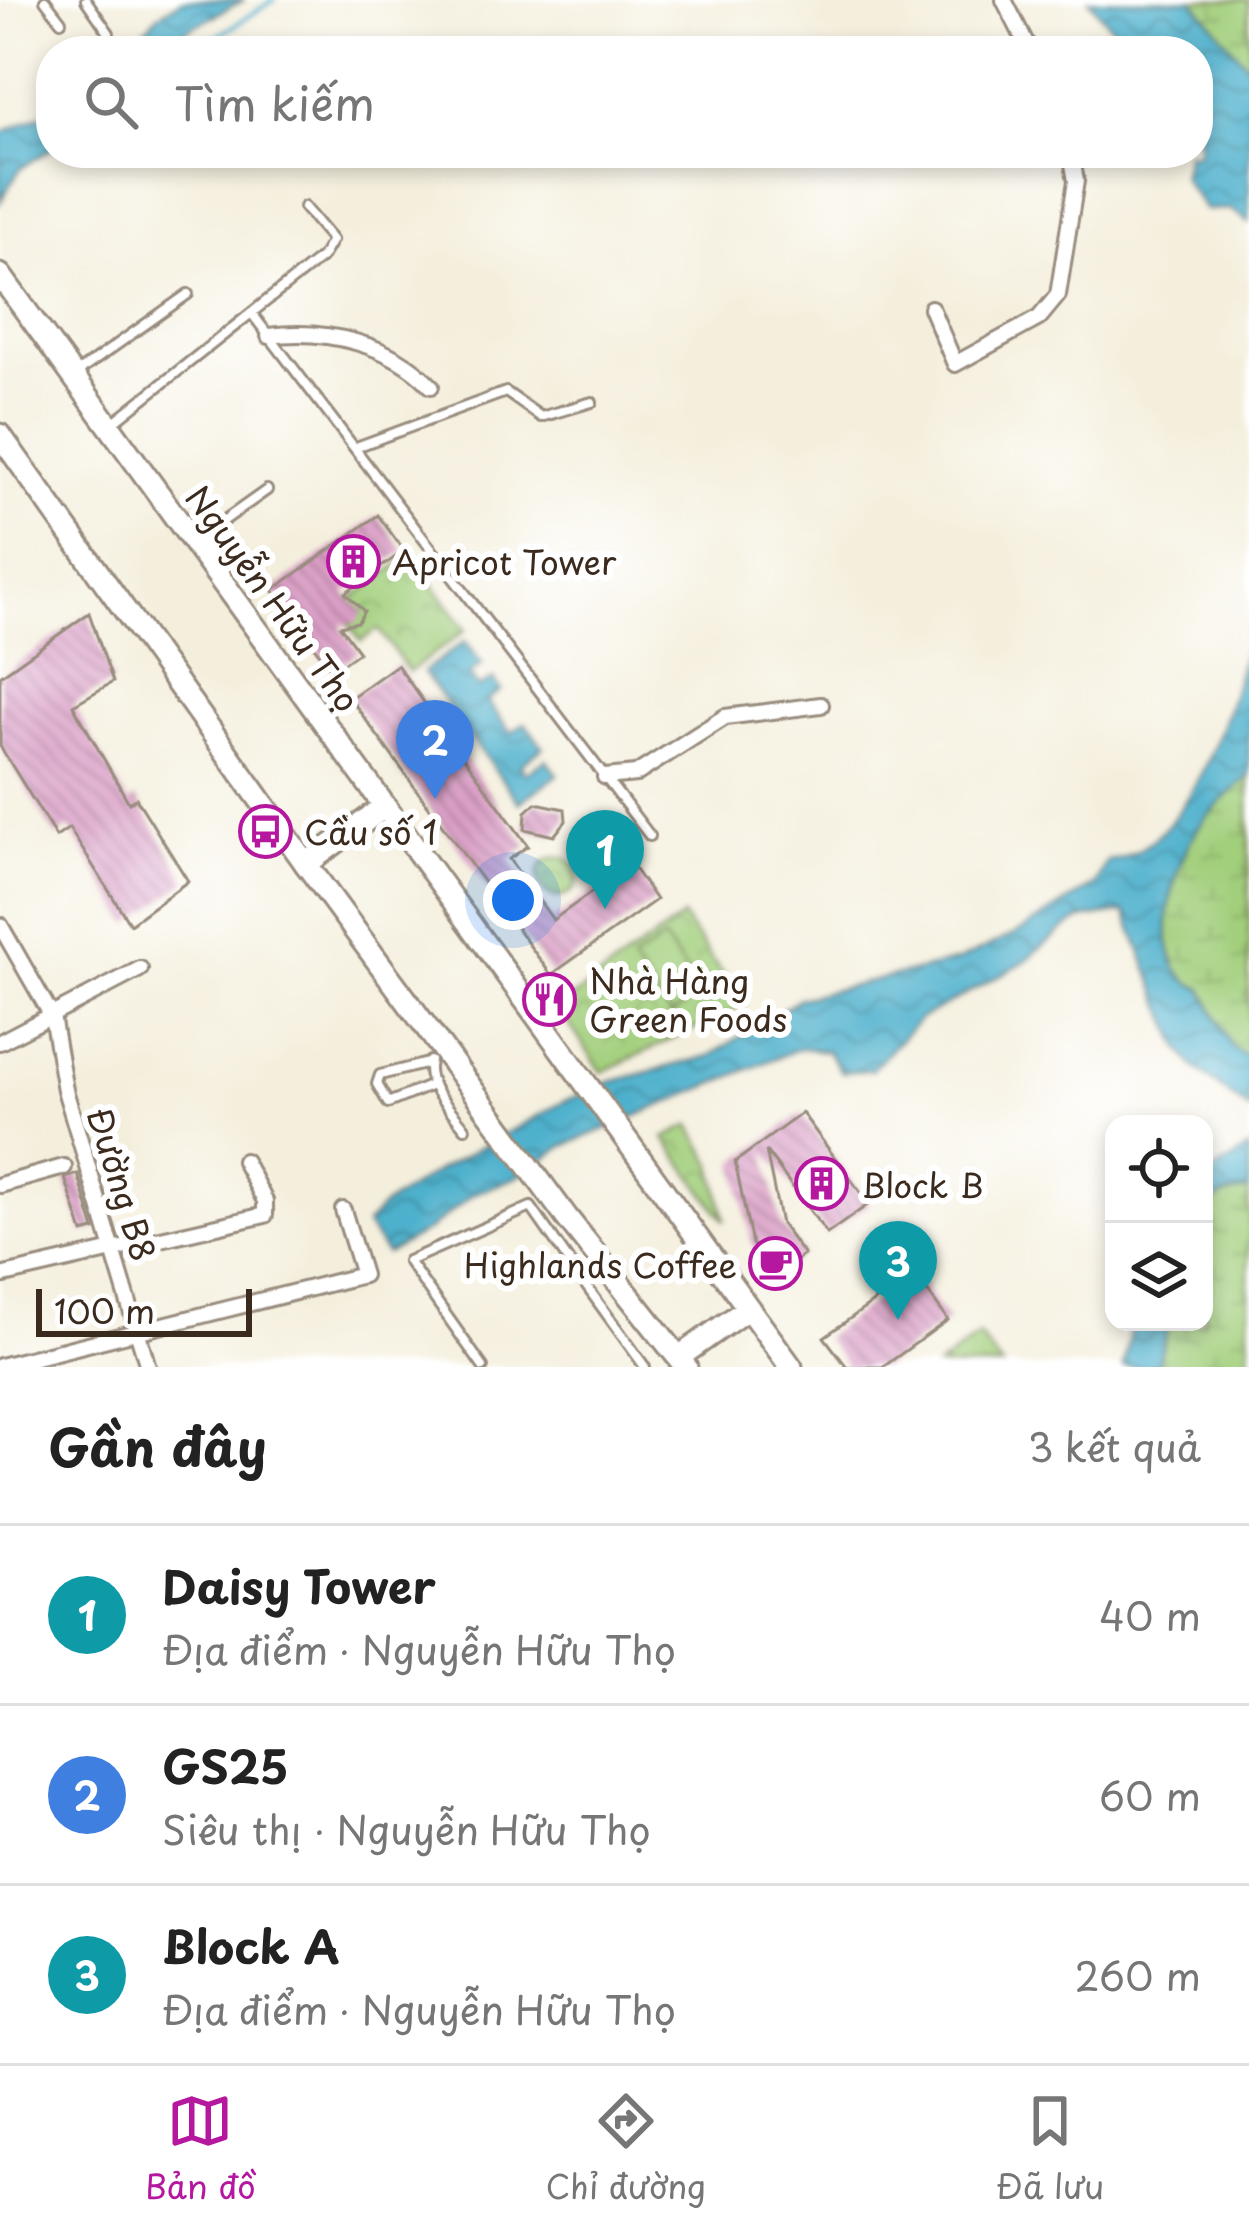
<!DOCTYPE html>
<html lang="vi">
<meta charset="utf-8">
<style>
:root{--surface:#fff;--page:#f6f6f6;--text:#222;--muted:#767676;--line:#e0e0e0;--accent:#b5179e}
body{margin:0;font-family:"Playpen Sans",sans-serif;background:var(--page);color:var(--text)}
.controls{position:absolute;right:36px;bottom:36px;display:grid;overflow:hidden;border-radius:24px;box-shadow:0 6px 18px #0003}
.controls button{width:108px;height:108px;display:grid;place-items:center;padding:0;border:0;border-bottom:3px solid var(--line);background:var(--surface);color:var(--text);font:60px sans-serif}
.scale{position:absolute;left:36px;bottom:30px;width:216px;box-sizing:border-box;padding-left:12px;border:6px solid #3b2a1e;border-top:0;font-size:33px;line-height:42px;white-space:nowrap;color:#3b2a1e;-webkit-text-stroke:9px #fff;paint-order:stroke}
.you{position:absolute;left:513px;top:900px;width:42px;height:42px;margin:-30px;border:9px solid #fff;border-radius:50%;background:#1a73e8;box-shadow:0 0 0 18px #1a73e833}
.badge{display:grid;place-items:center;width:78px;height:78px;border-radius:50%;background:var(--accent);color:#fff;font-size:39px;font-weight:700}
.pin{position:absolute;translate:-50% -99px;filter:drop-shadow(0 3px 6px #0008)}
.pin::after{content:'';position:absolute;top:63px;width:42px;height:36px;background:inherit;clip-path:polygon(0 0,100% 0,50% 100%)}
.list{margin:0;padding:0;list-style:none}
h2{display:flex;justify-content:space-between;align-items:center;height:156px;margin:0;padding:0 48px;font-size:51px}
h2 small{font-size:39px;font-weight:400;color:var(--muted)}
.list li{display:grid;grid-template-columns:78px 1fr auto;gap:36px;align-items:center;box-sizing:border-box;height:180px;padding:0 48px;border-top:3px solid var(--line)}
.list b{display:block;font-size:45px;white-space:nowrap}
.list p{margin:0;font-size:39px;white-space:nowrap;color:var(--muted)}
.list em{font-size:39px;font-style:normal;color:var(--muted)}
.icon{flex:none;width:66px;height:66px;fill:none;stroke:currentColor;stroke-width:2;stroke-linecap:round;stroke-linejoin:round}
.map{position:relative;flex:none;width:1249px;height:1367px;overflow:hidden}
.search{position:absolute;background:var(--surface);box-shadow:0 6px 18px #0003;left:36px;right:36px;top:36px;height:132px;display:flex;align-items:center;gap:30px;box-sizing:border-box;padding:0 42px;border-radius:48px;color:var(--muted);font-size:45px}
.sheet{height:696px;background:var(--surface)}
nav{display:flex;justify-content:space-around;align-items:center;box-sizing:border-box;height:168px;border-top:3px solid var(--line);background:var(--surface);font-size:33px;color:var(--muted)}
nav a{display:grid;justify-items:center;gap:6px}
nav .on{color:var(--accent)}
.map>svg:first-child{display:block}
.wetland{fill:url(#wetland-marsh);stroke:#6e7c4d;stroke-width:3}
.park{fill:url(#park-crowns);stroke:#6e7c4d;stroke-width:3}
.garden{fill:#a2cf7c;stroke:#6e7c4d;stroke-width:3}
.water{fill:url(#water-waves);stroke:#446d75;stroke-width:3}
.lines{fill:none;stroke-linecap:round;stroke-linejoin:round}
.stream{stroke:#4db0cc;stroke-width:4.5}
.building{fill:url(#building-back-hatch)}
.lane-casing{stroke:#988c7e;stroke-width:14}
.street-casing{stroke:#988c7e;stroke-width:20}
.secondary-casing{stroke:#988c7e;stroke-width:27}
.primary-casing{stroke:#988c7e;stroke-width:27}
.lane{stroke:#fff;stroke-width:8}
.street{stroke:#fff;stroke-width:14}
.secondary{stroke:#fff;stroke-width:21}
.primary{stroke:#fff;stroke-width:21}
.labels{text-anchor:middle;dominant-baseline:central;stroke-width:12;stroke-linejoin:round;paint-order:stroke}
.poi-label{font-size:33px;fill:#3b2a1e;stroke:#fff;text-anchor:start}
.street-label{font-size:33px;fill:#3b2a1e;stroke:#fff}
</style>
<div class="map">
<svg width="1249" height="1367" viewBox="0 0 1249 1367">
<defs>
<pattern id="wetland-marsh" width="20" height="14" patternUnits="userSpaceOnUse" patternTransform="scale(3)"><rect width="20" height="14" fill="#a2cf7c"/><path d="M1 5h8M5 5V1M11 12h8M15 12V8" fill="none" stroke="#8cb26b"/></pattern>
<pattern id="park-crowns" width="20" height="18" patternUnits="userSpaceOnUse" patternTransform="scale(3)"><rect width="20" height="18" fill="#a2cf7c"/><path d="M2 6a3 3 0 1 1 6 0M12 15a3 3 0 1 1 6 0" fill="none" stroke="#8cb26b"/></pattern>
<pattern id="water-waves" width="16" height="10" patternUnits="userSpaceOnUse" patternTransform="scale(3)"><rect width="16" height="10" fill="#4db0cc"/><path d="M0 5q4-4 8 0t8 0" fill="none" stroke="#418fa5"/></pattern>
<pattern id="building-back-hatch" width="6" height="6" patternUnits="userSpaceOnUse" patternTransform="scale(3)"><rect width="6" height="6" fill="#d99bc4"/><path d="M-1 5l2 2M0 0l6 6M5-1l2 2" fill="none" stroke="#b17f9f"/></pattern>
</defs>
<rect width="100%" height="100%" fill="#fff"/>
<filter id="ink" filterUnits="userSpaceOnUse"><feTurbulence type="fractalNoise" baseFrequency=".00833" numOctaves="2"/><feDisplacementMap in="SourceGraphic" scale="24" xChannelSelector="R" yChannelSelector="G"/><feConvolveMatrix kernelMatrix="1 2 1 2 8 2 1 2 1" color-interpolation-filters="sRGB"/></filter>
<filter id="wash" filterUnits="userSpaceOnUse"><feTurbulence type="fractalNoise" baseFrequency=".004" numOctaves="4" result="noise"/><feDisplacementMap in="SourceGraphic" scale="48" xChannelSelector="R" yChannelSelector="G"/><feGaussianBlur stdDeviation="2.7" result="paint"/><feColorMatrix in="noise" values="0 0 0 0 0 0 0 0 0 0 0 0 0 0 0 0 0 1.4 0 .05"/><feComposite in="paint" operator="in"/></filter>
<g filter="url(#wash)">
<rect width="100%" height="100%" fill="#f4efdd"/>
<g class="wetland">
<path d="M1193,0H1249V67Z"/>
<path d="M1249,775V1059L1231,1047L1203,989C1145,969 1171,876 1192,838C1205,814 1230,794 1249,775Z"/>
<path d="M1249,1190V1367H1157L1169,1322H1204V1211L1222,1196Z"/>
</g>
<g class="park">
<path d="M411,555L466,630L409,672L378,629L361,641L338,609Z"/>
<circle cx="558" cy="877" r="20"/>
<path d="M682,917L745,1005L602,1072L558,1008Z"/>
<path d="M691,1125L713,1164L725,1221L665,1138Z"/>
</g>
<g class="garden">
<path d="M663,939L702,993L671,1016L632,962Z"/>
<path d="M979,1336L1002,1367H937Z"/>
</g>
<g class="water">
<path d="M182,0H244L173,37L167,51H127L158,15Z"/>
<path d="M1089,0H1193L1249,67V222L1230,209L1205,210L1182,178L1187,153H1198V51H1131Z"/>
<path d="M51,111V149L20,169L0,202V133Z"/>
<path d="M1249,626V775C1230,794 1205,814 1192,838C1171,876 1145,969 1203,989L1231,1046L1249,1059V1110L1194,1067L1180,1048L1125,912L1082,919L1064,929L1024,962L920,1019L871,1070L841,1072L828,1051L800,1048L564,1146L517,1177L473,1194L430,1229L386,1254L366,1225L383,1206L437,1171L565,1101L610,1082L710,1056L800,998L958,961L1023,930L1096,884L1107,861C1191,852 1236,697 1249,626Z"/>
<path d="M465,641L482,664L469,675L479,688L493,679L501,690L487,701L511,733L525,723L543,747L520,765L526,773L546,759L558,775L519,803L423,672Z"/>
<path d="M1249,1148V1190L1222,1196L1204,1211V1178Z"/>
<path d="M1132,1322H1169L1157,1367H1123Z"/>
</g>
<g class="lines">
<path class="stream" d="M195,51L274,0"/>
</g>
<g id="blocks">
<g class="building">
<path d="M378,515L404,551L345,593L364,611L358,622L340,626L359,652L332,671L273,590Z"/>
<path d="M89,613L113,682L73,705L129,803L136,798L188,881L130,924L69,828L56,837L0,746V676Z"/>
<path d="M397,665L528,846L509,859L553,920L631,864L656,900L551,975L350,698Z"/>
<path d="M536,803L565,809L566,821L554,836L525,829L526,812Z"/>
<path d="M802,1113L869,1204L827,1234L766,1151L781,1224L804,1255L775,1276L752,1244L735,1162Z"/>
<path d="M78,1174L95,1230L83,1233L65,1178Z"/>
<path d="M914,1273L948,1320L883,1367H847L824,1337Z"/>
</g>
</g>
</g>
<g filter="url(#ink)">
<use href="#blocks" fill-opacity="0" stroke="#988c7e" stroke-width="3"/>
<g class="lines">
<defs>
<g id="lane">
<path d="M45,0L61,21"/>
<path d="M86,0L109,33"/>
<path d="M253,315L650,836"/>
<path d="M74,375L188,294"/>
<path d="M110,425L322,257L332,240L304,207"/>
<path d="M356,447L506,392L541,417L592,402"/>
<path d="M195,541L267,490"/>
<path d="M430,1061C423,1085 451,1109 465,1128"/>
<path d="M428,1063L380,1075L377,1084L388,1103L432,1085"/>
<path d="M602,1265L582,1280L645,1367"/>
<path d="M483,1367L408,1261L531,1207L582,1280"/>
</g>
<g id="street">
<path d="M1004,0L1030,51"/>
<path d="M931,308L955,364L1039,318L1058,295L1076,181L1071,153"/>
<path d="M269,336C325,328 392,344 431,386"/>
<path d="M605,777L636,774L725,717L821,705"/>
<path d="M0,925L52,1016L65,1090L148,1367"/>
<path d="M0,1042L140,969"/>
<path d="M0,1185L64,1167"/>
<path d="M0,1276L265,1215V1201L244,1161"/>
<path d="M0,1366L363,1275L343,1210"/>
</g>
<path id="secondary" d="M679,1357L747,1309"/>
<g id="primary">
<path d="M0,275L791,1367"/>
<path d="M0,435L306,864L567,1218L686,1367"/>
<path d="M306,864L384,807"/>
</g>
</defs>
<use href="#lane" class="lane-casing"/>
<use href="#street" class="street-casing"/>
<use href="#secondary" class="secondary-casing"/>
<use href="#primary" class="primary-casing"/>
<use href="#lane" class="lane"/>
<use href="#street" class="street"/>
<use href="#secondary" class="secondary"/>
<use href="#primary" class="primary"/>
</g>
</g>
<defs>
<symbol id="building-ring" viewBox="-11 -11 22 22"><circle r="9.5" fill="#fff" stroke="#b5179e" stroke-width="1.5"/><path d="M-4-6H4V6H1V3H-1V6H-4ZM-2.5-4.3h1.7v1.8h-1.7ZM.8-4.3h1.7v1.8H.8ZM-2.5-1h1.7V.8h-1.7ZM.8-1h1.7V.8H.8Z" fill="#b5179e"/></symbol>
<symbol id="bus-ring" viewBox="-11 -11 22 22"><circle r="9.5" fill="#fff" stroke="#b5179e" stroke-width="1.5"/><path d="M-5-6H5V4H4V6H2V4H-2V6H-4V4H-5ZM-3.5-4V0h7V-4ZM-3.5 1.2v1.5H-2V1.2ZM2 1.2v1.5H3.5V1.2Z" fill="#b5179e"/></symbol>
<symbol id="restaurant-ring" viewBox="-11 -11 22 22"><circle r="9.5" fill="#fff" stroke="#b5179e" stroke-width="1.5"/><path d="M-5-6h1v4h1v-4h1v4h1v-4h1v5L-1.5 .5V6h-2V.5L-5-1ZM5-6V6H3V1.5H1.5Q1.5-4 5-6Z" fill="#b5179e"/></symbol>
<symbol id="cafe-ring" viewBox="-11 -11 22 22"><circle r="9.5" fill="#fff" stroke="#b5179e" stroke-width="1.5"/><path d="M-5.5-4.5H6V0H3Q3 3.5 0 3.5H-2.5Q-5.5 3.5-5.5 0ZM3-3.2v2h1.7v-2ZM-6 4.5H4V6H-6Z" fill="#b5179e"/></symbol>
</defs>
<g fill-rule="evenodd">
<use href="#building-ring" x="324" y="532" width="59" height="59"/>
<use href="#bus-ring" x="236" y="802" width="59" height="59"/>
<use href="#restaurant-ring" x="520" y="970" width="59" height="59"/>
<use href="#building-ring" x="792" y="1154" width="59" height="59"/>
<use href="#cafe-ring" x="746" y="1234" width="59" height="59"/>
</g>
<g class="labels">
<g class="poi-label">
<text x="392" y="561">Apricot Tower</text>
<text x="304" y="831">Cầu số 1</text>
<text x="589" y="980">Nhà Hàng<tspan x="589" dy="38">Green Foods</tspan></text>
<text x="861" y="1184">Block B</text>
<text x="737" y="1264" text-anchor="end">Highlands Coffee</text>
</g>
<g class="street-label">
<text transform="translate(274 598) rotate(54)">Nguyễn Hữu Thọ</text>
<text transform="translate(123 1184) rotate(73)">Đường B8</text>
</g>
</g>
</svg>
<div class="controls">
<button><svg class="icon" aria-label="locate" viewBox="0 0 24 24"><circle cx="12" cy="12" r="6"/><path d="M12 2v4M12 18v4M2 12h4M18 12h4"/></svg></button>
<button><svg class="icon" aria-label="layers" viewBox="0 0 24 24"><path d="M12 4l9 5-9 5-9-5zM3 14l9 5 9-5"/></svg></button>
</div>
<div class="scale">100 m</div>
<div class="you"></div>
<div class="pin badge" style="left:605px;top:909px;background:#0f9aa8">1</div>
<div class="pin badge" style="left:435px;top:799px;background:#3f7fe0">2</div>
<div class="pin badge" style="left:898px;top:1320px;background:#0f9aa8">3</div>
<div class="search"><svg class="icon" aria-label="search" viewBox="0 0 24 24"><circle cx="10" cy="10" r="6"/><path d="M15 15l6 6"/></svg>Tìm kiếm</div>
</div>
<section class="sheet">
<h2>Gần đây<small>3 kết quả</small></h2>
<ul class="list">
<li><span class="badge" style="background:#0f9aa8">1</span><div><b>Daisy Tower</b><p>Địa điểm · Nguyễn Hữu Thọ</p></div><em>40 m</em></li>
<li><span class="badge" style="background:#3f7fe0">2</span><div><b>GS25</b><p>Siêu thị · Nguyễn Hữu Thọ</p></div><em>60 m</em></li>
<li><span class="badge" style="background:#0f9aa8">3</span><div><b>Block A</b><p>Địa điểm · Nguyễn Hữu Thọ</p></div><em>260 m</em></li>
</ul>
</section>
<nav>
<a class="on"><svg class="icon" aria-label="map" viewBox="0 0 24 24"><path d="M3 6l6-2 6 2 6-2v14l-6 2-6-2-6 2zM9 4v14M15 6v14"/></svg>Bản đồ</a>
<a><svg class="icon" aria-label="directions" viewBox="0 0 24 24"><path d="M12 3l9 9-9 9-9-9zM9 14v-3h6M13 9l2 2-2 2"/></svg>Chỉ đường</a>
<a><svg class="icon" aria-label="saved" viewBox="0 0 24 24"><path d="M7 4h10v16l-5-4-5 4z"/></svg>Đã lưu</a>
</nav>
